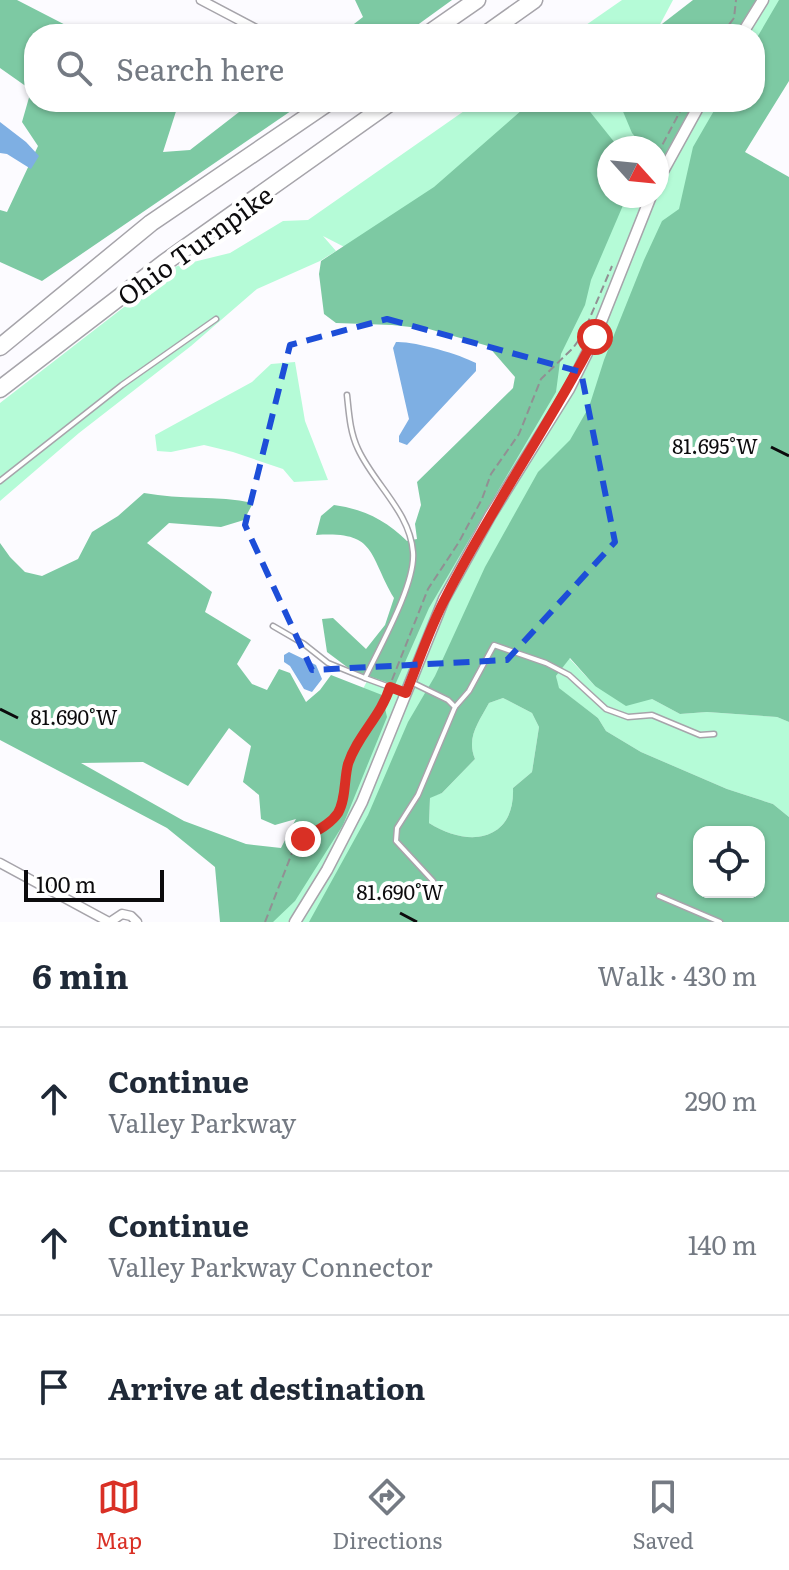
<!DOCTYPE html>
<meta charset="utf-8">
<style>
:root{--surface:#fff;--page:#f2f2f3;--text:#1f2937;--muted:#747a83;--line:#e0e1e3;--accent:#d93025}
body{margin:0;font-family:Literata,serif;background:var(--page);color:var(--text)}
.controls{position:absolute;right:24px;bottom:24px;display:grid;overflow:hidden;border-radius:16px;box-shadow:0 2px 6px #0004}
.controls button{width:72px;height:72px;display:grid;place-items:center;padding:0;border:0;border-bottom:2px solid var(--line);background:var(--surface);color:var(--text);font:40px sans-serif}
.compass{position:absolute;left:597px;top:136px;width:72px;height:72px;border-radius:50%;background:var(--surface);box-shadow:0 2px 6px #0004;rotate:117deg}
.scale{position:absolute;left:24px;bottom:20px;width:140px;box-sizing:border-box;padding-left:8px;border:4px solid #0c0b0d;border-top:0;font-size:22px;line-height:28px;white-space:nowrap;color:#0c0b0d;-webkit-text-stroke:6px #fff;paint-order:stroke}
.stop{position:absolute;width:24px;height:24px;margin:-18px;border:6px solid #d93025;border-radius:50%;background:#fff}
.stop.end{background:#d93025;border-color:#fff;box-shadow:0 2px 8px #0008}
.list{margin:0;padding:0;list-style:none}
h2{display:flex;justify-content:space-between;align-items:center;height:104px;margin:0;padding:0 32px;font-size:34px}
h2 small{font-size:26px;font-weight:400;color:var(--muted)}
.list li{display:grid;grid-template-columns:52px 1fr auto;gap:24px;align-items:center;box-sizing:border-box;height:144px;padding:0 32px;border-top:2px solid var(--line)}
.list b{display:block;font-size:30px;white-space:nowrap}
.list p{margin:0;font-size:26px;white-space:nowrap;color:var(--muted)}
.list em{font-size:26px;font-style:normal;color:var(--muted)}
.icon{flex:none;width:44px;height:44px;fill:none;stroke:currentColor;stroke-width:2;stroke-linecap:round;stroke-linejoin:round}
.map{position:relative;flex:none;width:789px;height:922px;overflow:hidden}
.search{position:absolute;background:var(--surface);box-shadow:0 2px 6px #0004;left:24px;right:24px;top:24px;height:88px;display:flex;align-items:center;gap:20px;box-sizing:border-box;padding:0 28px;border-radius:32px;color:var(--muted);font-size:30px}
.sheet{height:536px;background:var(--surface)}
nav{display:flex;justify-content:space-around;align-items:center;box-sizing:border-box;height:112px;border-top:2px solid var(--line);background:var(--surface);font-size:22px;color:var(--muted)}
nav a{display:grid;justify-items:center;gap:4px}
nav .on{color:var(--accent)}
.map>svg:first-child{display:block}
.green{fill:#b5fbd7;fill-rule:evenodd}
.forest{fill:#7dc9a3;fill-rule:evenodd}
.water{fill:#7eafe3}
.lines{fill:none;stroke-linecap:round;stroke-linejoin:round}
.service-casing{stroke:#a6a4aa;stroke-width:7}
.minor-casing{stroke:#a6a4aa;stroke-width:11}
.tertiary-casing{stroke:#a6a4aa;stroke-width:13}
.motorway-casing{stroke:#a6a4aa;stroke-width:19}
.path{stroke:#919093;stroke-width:2;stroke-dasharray:8 4;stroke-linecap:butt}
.service{stroke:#fff;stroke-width:4}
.minor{stroke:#fff;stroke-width:8}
.tertiary{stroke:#fff;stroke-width:10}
.motorway{stroke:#fff;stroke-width:16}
.route{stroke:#d93025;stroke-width:10}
.marked{fill:none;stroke:#1d4ed8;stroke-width:6;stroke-dasharray:16 10;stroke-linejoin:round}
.ticks{fill:none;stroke:#0c0b0d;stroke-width:3}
.labels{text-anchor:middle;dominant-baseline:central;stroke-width:8;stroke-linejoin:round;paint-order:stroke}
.street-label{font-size:26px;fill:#0c0b0d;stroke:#fff}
.ticks-label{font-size:20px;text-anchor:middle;fill:#0c0b0d;stroke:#fff;stroke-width:8;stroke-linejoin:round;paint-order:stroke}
</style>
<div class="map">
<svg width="789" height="922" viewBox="0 0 789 922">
<rect width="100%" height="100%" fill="#fcfbff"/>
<g class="green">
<path d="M622,0H673L656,32L659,34H573Z"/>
<path d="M718,0H789V47L339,922H243L539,347L323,236L336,251L320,261L257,289L191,346L79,433L0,501V403L177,266L230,253L283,221L308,220L477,102H755V34H700ZM609,148H657V196H609Z"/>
<path d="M295,362L305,421L328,480L294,482L283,469L233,452L204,445L171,452L157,451L155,435L252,382L271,364Z"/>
<path d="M569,658L595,686L652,699L680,714L707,712L777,717L789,722V817L773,804L727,789L641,752L606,731L598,718L558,688L556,676Z"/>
<path d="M503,698L532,713L539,727L532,772L513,788C515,842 468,848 429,823L430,797L442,793L475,759C466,737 479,722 489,703Z"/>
</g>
<g class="forest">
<path d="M0,0H17L83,34H34V102H179L163,152L190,150L252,102H304L42,281L0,262V210L7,212L38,146L22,122L30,94L27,87L0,68Z"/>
<path d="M355,0H452L405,34H341L363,17Z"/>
<path d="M693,0H756L737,34H649Z"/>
<path d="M779,0H789V81L745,152L789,177V722L777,717L707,712L680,714L652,699L626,706L595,686L570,658L556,676L559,688L598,718L606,731L641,752L727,789L773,804L789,817V922H309L368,815L408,722L435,676L485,567L538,472L570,440L589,407L604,360L644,260L662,221L679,209L693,147L719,102H755V41ZM503,698L532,713L539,727L532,772L513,788C515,842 468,848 429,823L430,798L442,793L475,759C466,737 479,722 489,703ZM699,832H759V892H699Z"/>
<path d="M531,102H578L587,108L619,148H609V196H627L591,280L585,305L561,354L556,392L429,608L395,685L351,670L327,652L322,619L333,618L366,649L385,625L394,598C368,554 377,531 316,535L321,516L334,505C363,509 386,520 407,541L417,539L415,524L421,505L417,482L513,388L515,377L488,346L429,329L392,325L336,323L324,314L319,274L321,261L434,187Z"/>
<path d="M619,102H697L662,160L657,157V148H645L632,133Z"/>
<path d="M144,493C181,500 217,495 253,503L244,520L221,527L169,523L147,543L212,592L205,612L251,640L237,664L252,684L267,690L279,669L290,673L306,702L320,690L331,675L382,695L387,717L343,825L295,901L273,922H220L215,867L167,828L0,740V543L10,557L25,572L42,576L78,559L92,532L118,516ZM229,728L251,746L243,782L259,795L261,819L275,825L296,819L281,848L246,844L184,821L81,763L143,762L188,786Z"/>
</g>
<g class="water">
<path d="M0,122L26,142L39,156L31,169L7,154L0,153Z"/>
<path d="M396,342C414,341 459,354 476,363V371L407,445L399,442V436L409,419L393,348Z"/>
<path d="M289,652L316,665L322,679L312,692L304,689L290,666L284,662V655Z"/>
</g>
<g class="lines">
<defs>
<g id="service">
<path d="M347,395C349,414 350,432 358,449C374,484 410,512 413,552C416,584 379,648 365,678L406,693"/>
<path d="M0,481L122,385L216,319"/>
<path d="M273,626L304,644L328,663L365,678"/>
<path d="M413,683L448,700L455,707L469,691L494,645L546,663L569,675L606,709L628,717L652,715L700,735L714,734"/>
<path d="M433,881L396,841L397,828L418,795L455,707"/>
<path d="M659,896L720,922"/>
</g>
<g id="minor">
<path d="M201,0L260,31"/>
<path d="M0,863L109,922"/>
<path d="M110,922L122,914L131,916L137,922"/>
</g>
<g id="tertiary">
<path d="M742,34L763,0"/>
<path d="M657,182L701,102"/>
<path d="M295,922L327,870L362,802L444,599L490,516L569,389L595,337L651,196"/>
</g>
<g id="motorway">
<path d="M428,34L477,0"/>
<path d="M486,34L534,0"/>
<path d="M0,347L151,223L329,102"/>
<path d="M0,389L164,263L391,102"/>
</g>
</defs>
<use href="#service" class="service-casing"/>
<use href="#minor" class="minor-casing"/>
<use href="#tertiary" class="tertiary-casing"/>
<use href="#motorway" class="motorway-casing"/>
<g class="path">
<path d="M722,34L734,18L736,0"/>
<path d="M657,155L685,102"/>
<path d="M392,680L428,589L459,542L482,499L491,474L519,434L541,379L573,348L583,334L612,266"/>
<path d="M265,922L294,848L338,812L351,756L388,694"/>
</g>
<use href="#service" class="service"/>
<use href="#minor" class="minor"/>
<use href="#tertiary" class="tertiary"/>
<use href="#motorway" class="motorway"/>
</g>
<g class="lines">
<path class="route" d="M303,839C314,832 330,825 338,813C346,799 344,779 348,764C357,736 381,716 390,687L406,693C419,661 430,627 446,597C491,508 549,426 595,337"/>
</g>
<path class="marked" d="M387,319L581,372L615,542L507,660L312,670L245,525L290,345Z"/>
<path class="ticks" d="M771,447L789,456M0,709L18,718M400,913L417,922"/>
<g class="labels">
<g class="street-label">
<text transform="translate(194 244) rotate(-36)">Ohio Turnpike</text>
</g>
</g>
<g class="ticks-label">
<text x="715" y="454">81.695°W</text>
<text x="74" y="725">81.690°W</text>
<text x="400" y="900">81.690°W</text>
</g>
</svg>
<div class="controls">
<button><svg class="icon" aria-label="locate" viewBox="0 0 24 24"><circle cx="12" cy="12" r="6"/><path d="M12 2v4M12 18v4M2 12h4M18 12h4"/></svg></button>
</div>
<svg class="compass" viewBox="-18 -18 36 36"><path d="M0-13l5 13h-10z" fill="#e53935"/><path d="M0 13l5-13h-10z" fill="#747a83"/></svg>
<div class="scale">100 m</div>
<div class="stop" style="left:595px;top:337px"></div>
<div class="stop end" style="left:303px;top:839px"></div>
<div class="search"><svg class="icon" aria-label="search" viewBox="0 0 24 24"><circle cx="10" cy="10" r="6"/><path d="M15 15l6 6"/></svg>Search here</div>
</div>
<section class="sheet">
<h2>6 min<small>Walk · 430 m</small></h2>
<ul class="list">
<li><svg class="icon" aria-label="ahead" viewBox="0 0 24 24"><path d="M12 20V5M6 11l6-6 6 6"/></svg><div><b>Continue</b><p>Valley Parkway</p></div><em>290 m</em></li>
<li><svg class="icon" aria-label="ahead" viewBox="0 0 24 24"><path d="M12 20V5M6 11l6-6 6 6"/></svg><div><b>Continue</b><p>Valley Parkway Connector</p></div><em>140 m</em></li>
<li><svg class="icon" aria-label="arrive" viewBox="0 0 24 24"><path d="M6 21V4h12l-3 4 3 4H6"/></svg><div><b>Arrive at destination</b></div></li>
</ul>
</section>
<nav>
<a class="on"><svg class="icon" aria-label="map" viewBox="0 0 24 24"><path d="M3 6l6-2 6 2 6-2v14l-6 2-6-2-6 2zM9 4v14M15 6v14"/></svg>Map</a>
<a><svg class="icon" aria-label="directions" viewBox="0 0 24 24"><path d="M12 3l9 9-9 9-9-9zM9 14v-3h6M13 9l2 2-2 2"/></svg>Directions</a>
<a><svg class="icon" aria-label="saved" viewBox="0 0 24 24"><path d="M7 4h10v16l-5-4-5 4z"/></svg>Saved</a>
</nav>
